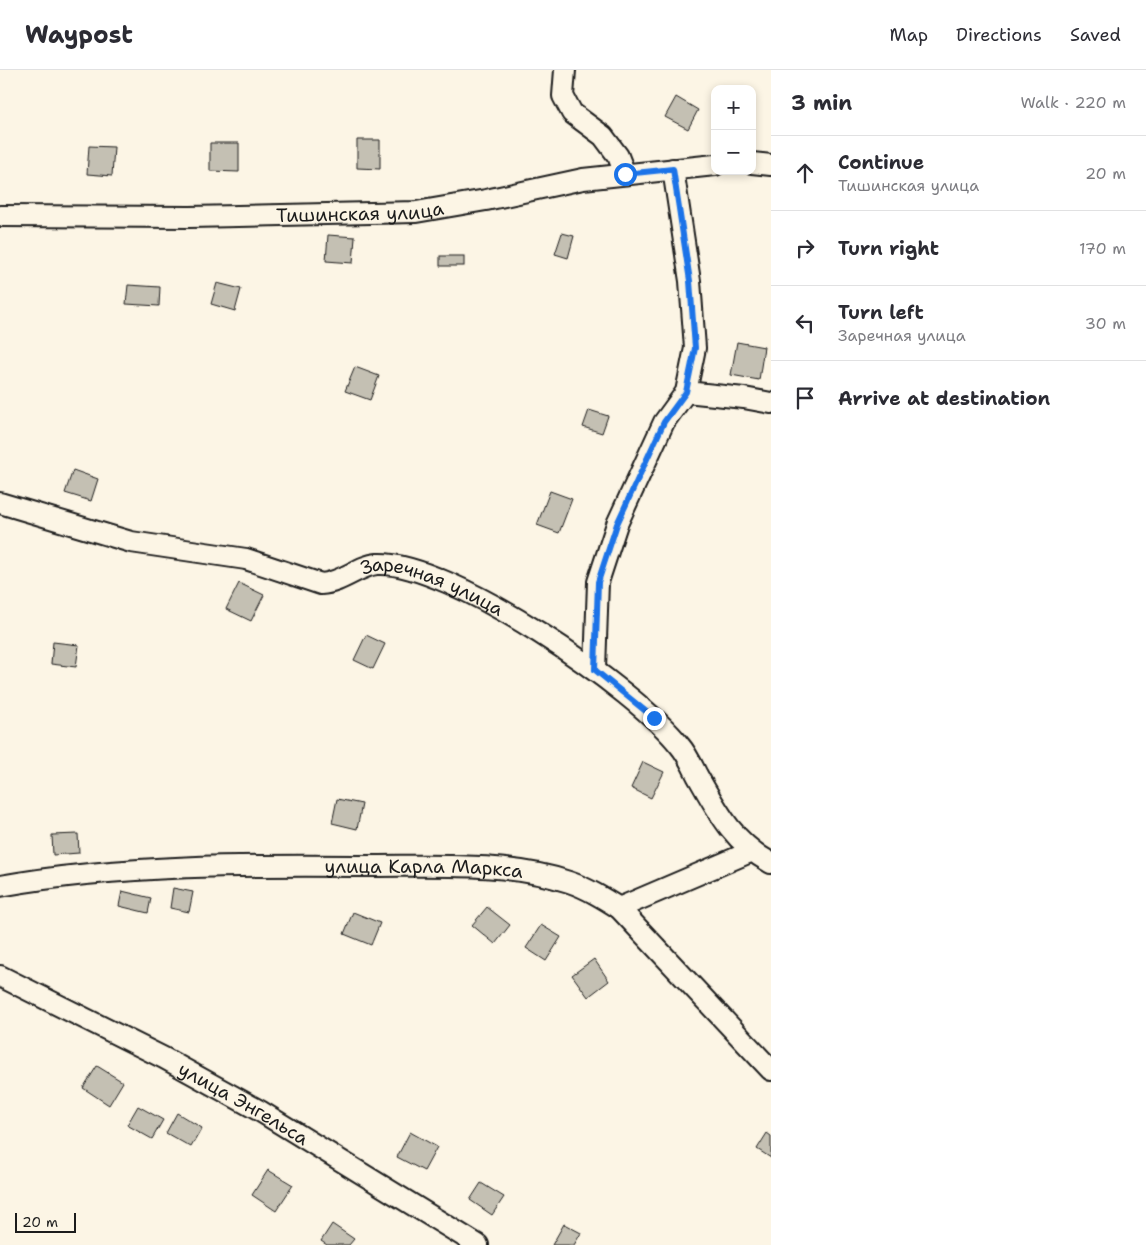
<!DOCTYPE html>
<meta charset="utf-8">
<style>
:root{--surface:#fff;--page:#f7f7f7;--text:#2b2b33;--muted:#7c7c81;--line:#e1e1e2}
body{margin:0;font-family:"Shantell Sans",sans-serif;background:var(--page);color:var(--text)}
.controls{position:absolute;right:15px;top:15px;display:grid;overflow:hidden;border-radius:10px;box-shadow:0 2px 8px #0003}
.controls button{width:45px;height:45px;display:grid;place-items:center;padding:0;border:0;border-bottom:1px solid var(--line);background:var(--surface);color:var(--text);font:25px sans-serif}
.scale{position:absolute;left:15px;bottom:12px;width:61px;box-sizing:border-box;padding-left:5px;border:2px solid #1c1c1c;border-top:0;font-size:14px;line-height:18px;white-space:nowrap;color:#1c1c1c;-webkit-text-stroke:4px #fcf5e5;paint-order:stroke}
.stop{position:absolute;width:15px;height:15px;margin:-11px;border:4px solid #1a73e8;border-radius:50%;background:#fff}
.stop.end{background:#1a73e8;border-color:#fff;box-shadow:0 1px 5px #0008}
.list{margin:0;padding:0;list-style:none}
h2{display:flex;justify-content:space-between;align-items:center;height:65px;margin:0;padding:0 20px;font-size:21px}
h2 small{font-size:16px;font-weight:400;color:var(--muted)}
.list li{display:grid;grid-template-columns:32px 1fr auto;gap:15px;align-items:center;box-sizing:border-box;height:75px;padding:0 20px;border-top:1px solid var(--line)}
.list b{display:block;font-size:19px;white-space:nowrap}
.list p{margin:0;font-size:16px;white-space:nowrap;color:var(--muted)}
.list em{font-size:16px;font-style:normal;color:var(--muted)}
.icon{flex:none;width:28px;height:28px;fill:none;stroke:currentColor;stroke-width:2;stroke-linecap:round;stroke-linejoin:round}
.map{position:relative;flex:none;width:771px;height:1175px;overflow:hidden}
header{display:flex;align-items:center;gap:30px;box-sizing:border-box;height:70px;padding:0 25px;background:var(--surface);border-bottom:1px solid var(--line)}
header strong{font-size:24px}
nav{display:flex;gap:28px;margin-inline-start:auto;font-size:18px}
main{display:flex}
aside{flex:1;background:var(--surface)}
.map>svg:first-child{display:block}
.building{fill:#c4c0b3;stroke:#1c1c1c}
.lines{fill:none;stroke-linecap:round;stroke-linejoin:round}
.minor-casing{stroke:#1c1c1c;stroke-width:24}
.minor{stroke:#fcf5e5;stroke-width:20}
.route{stroke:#1a73e8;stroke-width:6}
.labels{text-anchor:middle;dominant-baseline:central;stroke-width:4;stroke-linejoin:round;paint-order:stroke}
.street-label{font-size:19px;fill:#1c1c1c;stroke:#fcf5e5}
</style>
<header>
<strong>Waypost</strong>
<nav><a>Map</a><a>Directions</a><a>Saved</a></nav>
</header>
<main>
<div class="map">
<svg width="771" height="1175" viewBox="0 0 771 1175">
<rect width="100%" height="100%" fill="#fcf5e5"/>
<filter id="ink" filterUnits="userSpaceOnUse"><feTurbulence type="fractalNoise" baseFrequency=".02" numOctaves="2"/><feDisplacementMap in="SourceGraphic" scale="10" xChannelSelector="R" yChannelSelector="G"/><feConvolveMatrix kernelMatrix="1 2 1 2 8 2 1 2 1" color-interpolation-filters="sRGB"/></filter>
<g filter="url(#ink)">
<g class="building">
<path d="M676,27L698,40L688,59L665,47Z"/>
<path d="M357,70H380V99L357,98Z"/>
<path d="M210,73H239V102L210,101Z"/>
<path d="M89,76L114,77L112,106L87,104Z"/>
<path d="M562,163L574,166L568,188L555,184Z"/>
<path d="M328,165L355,167L353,193L326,191Z"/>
<rect x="440" y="186" width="24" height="10"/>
<path d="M217,213L241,219L235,241L211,234Z"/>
<path d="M128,215L160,217L159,236L126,234Z"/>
<path d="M737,272L764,277L759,310L731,305Z"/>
<path d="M355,297L379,306L370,330L345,321Z"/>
<path d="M589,340L608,346L602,363L583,357Z"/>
<path d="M73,400L98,409L91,431L65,423Z"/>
<path d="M550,421L572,429L559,463L537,455Z"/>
<path d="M239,513L264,525L251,551L226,539Z"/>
<path d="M366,565L385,574L373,599L354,590Z"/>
<path d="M53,572L79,575L76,597L51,594Z"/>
<path d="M643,692L664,702L651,728L631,718Z"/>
<path d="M337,729L362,734L357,759L332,753Z"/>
<path d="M78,764L79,783L53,785L52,765Z"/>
<path d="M173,818L193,822L189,842L170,838Z"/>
<path d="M122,821L151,828L148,843L119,836Z"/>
<path d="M487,837L510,855L495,874L472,855Z"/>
<path d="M353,842L380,853L371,875L344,864Z"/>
<path d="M541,855L561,867L546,891L526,878Z"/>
<path d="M594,889L609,911L588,927L572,905Z"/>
<path d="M97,996L123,1012L109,1035L83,1018Z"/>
<path d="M138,1036L163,1050L152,1069L127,1055Z"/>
<path d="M177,1043L202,1058L191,1077L166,1063Z"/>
<path d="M410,1062L437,1077L424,1101L397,1087Z"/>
<path d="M767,1063L771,1066V1088L757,1079Z"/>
<path d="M268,1100L293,1115L276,1141L252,1125Z"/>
<path d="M481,1113L504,1127L492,1145L470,1130Z"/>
<path d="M332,1154L354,1169L349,1175H327L321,1171Z"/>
<path d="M564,1154L581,1163L574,1175H552Z"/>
</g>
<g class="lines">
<defs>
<g id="minor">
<path d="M565,0L563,26L572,43L603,66L618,86L625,104"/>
<path d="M752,93L771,95"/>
<path id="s1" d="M0,146L190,147L416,142L486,130L583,109L715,95"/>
<path d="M686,322L744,328L771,333"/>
<path id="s2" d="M0,433L131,472L246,489L321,514C342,513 360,495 377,494C448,490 637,620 680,676C687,684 692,695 697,705C718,742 733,772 771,793"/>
<path d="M595,599L598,512L617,454L664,352L686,322L695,278L690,211L673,99"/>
<path id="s3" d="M0,816C123,794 249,795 374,796C435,796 510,792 569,812C587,818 603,828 619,838L771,1000"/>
<path d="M619,838L750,782"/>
<path id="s4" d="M0,906L164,988L260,1041L478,1175"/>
</g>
</defs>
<use href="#minor" class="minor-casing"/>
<use href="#minor" class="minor"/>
</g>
</g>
<g class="lines" filter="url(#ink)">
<path class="route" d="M625,104L673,99L690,211L695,278L686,322L664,352L617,454L598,512L595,600L654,648"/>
</g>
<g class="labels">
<g class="street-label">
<text stroke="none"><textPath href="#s1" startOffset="360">Тишинская улица</textPath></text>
<text stroke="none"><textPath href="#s2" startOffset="451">Заречная улица</textPath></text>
<text stroke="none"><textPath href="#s3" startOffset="425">улица Карла Маркса</textPath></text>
<text stroke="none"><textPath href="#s4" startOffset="275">улица Энгельса</textPath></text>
</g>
</g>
</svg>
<div class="controls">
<button>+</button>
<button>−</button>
</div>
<div class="scale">20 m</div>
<div class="stop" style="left:625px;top:104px"></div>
<div class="stop end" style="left:654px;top:648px"></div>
</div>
<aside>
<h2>3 min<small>Walk · 220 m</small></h2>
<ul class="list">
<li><svg class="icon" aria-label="ahead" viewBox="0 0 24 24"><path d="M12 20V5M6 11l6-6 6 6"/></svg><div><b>Continue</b><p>Тишинская улица</p></div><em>20 m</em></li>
<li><svg class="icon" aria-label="right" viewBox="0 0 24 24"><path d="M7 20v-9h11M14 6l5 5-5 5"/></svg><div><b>Turn right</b></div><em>170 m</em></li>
<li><svg class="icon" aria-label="left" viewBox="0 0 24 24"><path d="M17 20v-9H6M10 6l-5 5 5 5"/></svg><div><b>Turn left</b><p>Заречная улица</p></div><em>30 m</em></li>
<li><svg class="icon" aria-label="arrive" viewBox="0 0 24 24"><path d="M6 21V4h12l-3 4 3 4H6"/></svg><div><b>Arrive at destination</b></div></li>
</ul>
</aside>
</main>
